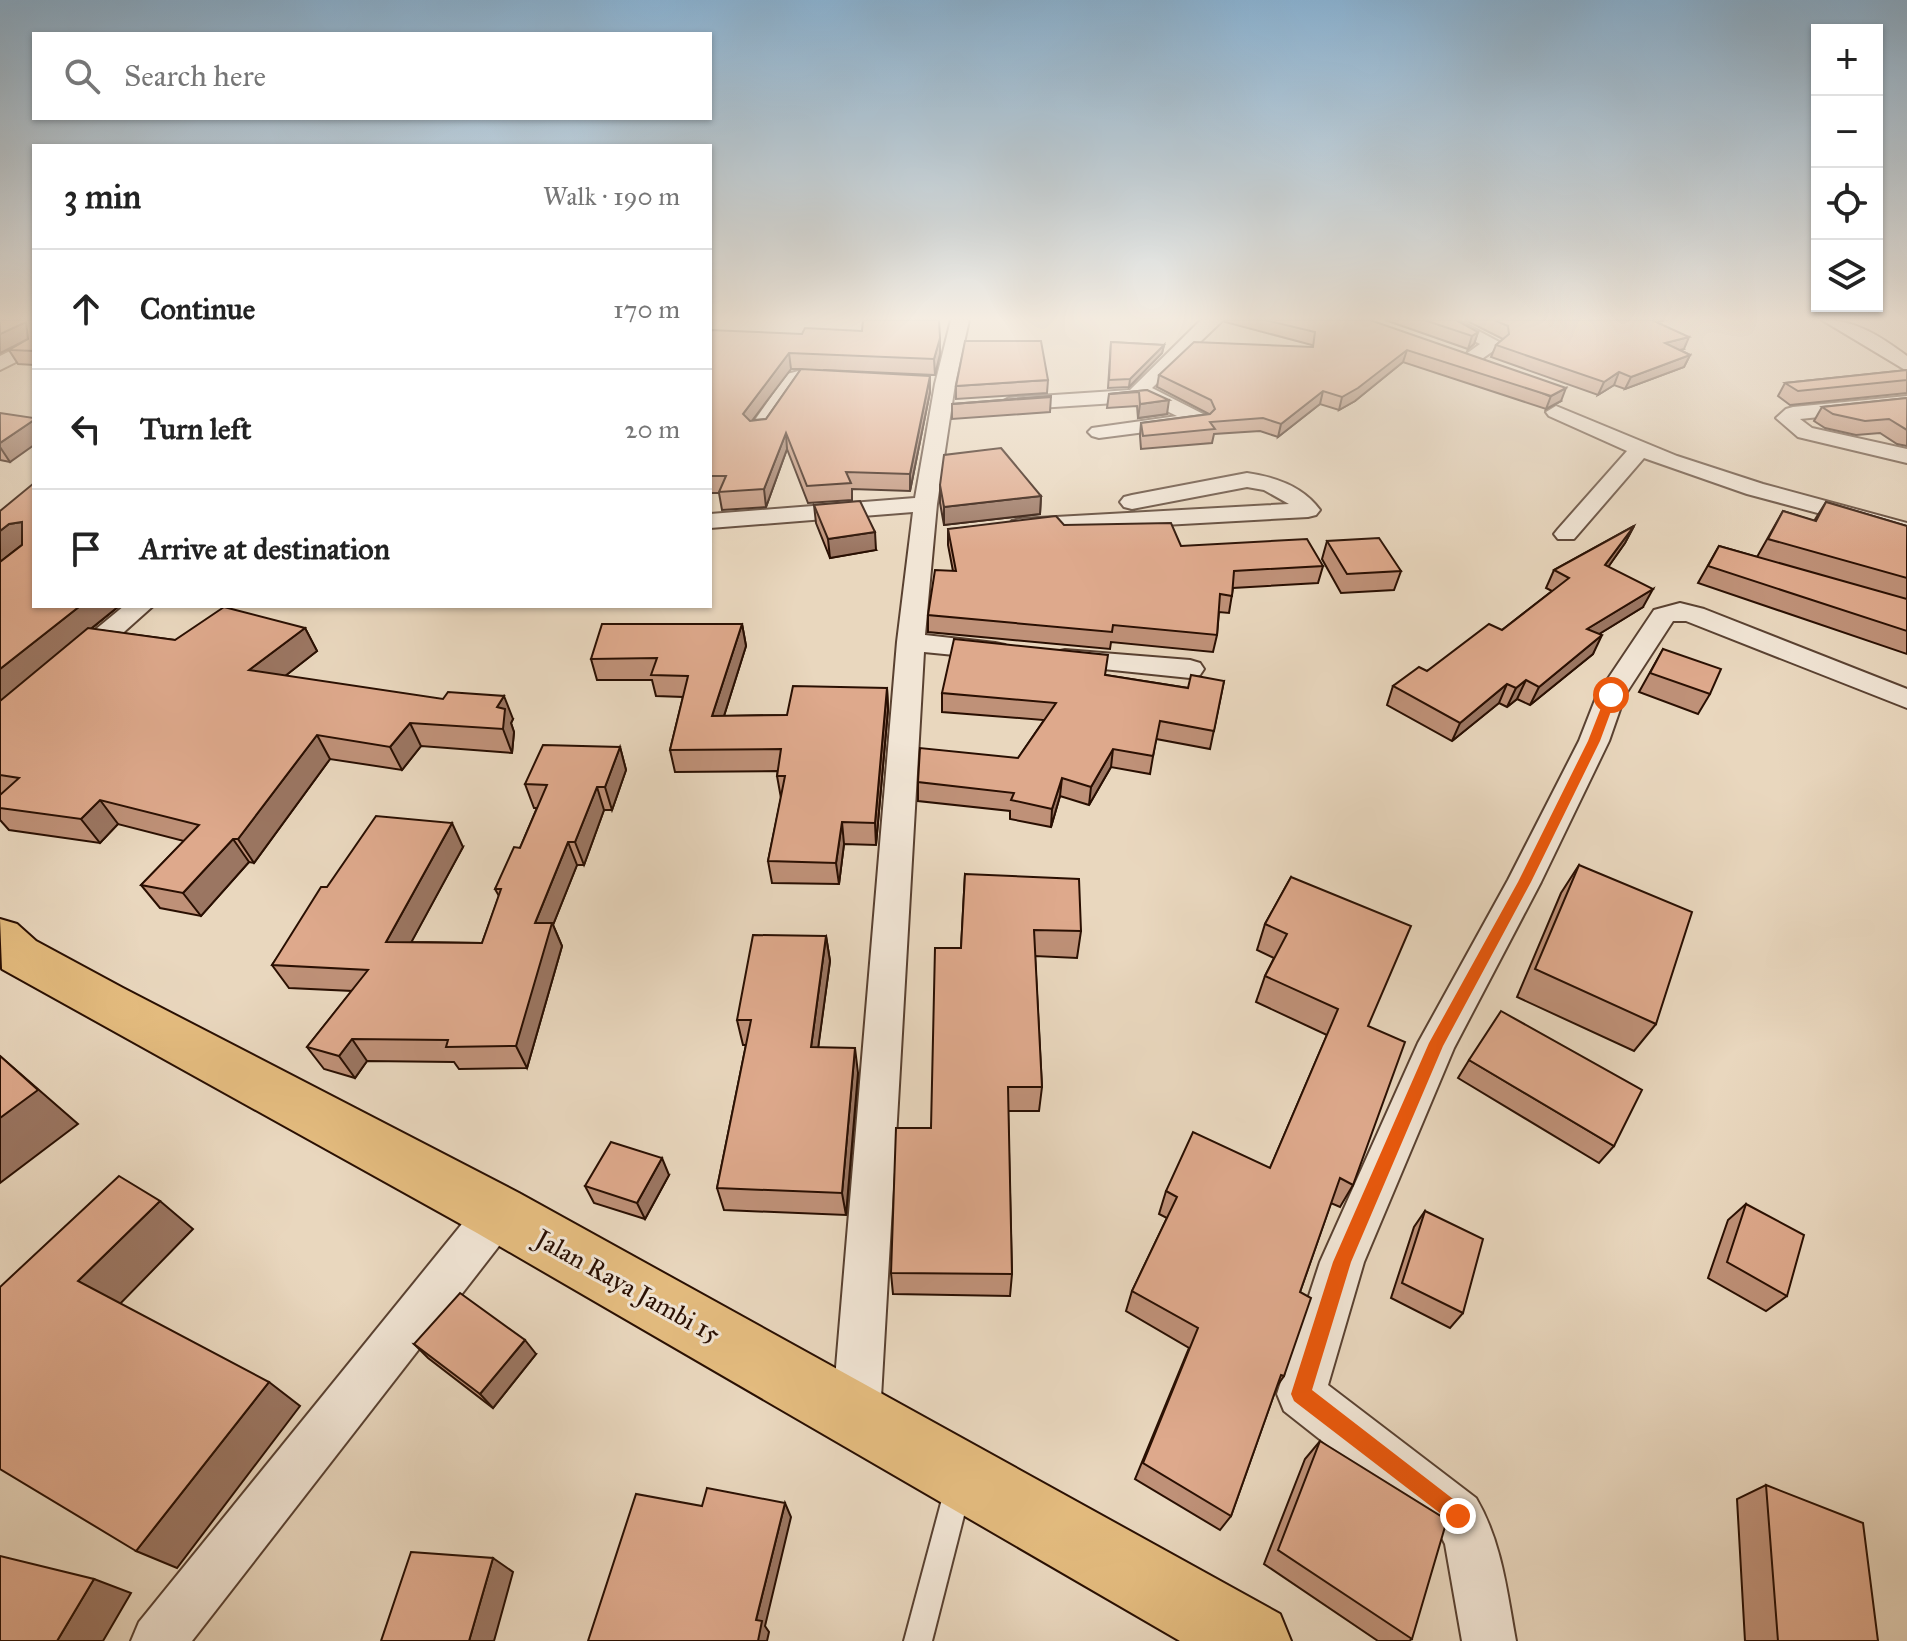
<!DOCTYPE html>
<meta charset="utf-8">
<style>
:root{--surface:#fff;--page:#f6f6f6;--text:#222;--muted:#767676;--line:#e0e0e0}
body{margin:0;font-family:"IM FELL Great Primer",serif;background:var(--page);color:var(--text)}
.controls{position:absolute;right:24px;top:24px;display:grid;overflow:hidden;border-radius:0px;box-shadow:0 2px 6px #0004}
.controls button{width:72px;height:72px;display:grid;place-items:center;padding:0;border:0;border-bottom:2px solid var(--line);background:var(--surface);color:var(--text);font:40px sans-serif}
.stop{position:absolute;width:24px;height:24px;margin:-18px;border:6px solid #ea580c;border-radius:50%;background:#fff}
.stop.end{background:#ea580c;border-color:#fff;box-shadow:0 2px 8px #0008}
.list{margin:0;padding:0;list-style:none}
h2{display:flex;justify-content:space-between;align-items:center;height:104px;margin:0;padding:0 32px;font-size:34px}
h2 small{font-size:26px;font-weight:400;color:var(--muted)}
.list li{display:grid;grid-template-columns:52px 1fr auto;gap:24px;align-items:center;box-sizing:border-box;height:120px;padding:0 32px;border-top:2px solid var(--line)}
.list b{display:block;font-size:30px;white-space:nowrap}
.list em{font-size:26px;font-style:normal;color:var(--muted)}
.icon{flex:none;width:44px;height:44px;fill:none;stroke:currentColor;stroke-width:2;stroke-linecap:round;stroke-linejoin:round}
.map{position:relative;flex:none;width:1907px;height:1641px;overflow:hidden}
.search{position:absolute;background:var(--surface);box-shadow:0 2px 6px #0004;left:32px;top:32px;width:680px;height:88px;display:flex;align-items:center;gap:20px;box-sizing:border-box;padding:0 28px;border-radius:0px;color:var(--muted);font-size:30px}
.panel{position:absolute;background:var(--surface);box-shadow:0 2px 6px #0004;left:32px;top:144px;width:680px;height:464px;border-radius:0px}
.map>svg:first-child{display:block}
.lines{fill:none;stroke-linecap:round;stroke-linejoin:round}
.lane-casing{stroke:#594131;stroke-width:4}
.street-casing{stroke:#594131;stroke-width:4}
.highway-casing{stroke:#290f02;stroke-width:4}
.lane{fill:#f1e5d5;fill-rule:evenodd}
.street{fill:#f1e5d5;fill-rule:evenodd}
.highway{fill:#e4bc7f;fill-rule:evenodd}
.wall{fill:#bf9178;stroke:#290f02;stroke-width:2;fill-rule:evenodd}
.shaded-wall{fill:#9b7662;stroke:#290f02;stroke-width:2}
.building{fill:#dea98c;stroke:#290f02;stroke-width:2}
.route{fill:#ea580c}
.labels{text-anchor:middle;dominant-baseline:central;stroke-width:6;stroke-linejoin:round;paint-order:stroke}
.near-street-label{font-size:26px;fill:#290f02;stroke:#f1e5d5}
</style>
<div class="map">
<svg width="1907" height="1641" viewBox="0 0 1907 1641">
<rect width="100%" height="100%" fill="#e9d7be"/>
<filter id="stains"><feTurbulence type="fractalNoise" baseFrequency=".0025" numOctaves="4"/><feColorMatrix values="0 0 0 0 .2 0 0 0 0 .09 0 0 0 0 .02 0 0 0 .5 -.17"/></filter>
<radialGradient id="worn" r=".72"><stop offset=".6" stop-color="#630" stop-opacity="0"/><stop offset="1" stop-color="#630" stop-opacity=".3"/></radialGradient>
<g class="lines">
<defs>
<path id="lane" d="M958,1475L967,1479L971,1488L932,1641H904L945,1488L949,1479Z"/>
<g id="street">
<path d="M951,320H969L955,384L937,504L925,635L995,643L1005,645L1009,651L1005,657L995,659L924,652L880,1415L873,1432L856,1439L839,1432L832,1415L897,642L913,512L710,528V514L915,498L935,384Z"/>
<path d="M1201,320H1223L1152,388L1207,416L1210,420L1207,424L1099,438L1092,436L1088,432L1092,428L1177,416L1146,401L1009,410L999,404L1009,398L1130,390Z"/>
<path d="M1435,320H1458L1503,344L1476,363H1462L1459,359L1480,344Z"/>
<path d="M1822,320C1856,320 1880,336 1907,356V371Z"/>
<path d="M34,339V353L0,370V356Z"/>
<path d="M806,369L838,371L848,377L838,383L801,382L766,434H752L748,430L787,374Z"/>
<path d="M1907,396V408L1800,419L1812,428L1907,449V463L1798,437L1776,418L1786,409L1793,407Z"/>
<path d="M1556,406L1677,456L1763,484L1907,523V537L1747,494L1644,458L1574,539H1558L1554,534L1558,529L1627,451L1549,416L1546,412Z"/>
<path d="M1247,473C1275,477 1303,486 1320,510L1316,515L1308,517L1020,533L1012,531L1008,526L1012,521L1020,519L1289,504L1264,490L1247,487L1132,509L1124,507L1120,502L1124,497L1132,495Z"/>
<path d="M1680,603L1704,609L1907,689V708L1686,621H1673L1625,695L1609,741L1541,882L1454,1048L1364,1262L1328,1385L1476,1498C1502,1542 1507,1592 1516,1641H1462L1445,1544L1440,1534L1284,1411L1277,1394L1320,1262L1418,1043L1508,880L1579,741L1597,695L1654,610Z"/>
<path d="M124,606H153L87,665L77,667L67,665L63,659L67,653Z"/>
<path d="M1065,650L1190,660L1200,663L1204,669L1200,675L1190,678L1055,664L1051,658L1055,652Z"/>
<path d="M498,1192L513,1198L519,1213L513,1228L192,1641H131L139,1622L483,1198Z"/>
</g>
<path id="highway" d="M0,919L17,924L36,941L123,988L519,1193L1280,1614L1291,1641H1180L477,1233L2,969Z"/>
</defs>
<use href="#lane" class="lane-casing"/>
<use href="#street" class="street-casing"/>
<use href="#highway" class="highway-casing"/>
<use href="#lane" class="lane"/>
<use href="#street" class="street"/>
<use href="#highway" class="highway"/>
</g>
<g class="wall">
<path d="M0,320H34V365L18,364L9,350L23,342L0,353Z"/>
<path d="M1224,320H1370L1561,401L1546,409L1403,362L1355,401L1339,410L1320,404L1278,437L1260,431L1214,434L1212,443L1141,449L1140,436L1141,423L1209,414L1157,387L1159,375L1312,347V345L1225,322Z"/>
<path d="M1385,320H1456L1478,332L1474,344L1468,349Z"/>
<path d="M1465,320H1668L1655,322L1684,349L1680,350L1690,355L1684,367L1625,389L1614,385L1598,395L1491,357L1496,345L1503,339Z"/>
<path d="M710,330L940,354L935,375L823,370L930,376V392L910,491L852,489V500L808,503L787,449L766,507L722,510L719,493H710ZM791,369H801L766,419L752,420Z"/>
<path d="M1111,342L1164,345L1162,353L1129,387L1108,388Z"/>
<path d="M1907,370V393L1790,405L1778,396L1785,383Z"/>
<path d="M1048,380L1047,393L956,399V386Z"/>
<path d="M1147,390L1167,414L1138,418L1137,406L1107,408L1109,394Z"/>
<path d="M1051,396L1050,412L952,419V404Z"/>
<path d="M1907,398V446L1897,444L1880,433L1856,435L1825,428L1814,421L1822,407Z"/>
<path d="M0,413L10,462L0,460Z"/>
<path d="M34,483V606H119L91,629L175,640L305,628L317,651L285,676L513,719L511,723L514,732L512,753L421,746L402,770L330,759L254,863L249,862L201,916L160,908L141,885L184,841L118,824L100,843L9,830L0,820V562L22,544L0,562Z"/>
<path d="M940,485L1041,496L1040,514L944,525L940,503Z"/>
<path d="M1826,502L1907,526V654L1698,583L1719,546L1757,557L1783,511L1814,521Z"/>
<path d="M814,505L876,550L830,558L816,523Z"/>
<path d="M1064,525L1181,546L1323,566L1318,583L1233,588L1229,613L1219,612L1217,635L1213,652L1111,642L1110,649L928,632V615L953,571L948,545V529Z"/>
<path d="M1634,526L1625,543L1608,567L1643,607L1599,634L1593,654L1530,705L1517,699L1507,707L1499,703L1452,741L1387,705L1393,686L1427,671L1502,630L1552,591L1546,588L1554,570Z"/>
<path d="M1327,541L1401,571L1394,590L1341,593L1322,559Z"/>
<path d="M742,624L746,646L724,716L787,715L887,688L888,709L876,845L844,844L839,884L772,883L768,861L781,798L777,776L778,771L675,772L670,750L683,697L656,696L652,680H597L591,659Z"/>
<path d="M1663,649L1710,694L1698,714L1639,692Z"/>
<path d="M1106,675L1188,688L1224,681L1210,749L1156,739L1150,774L1111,767L1089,805L1060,796L1051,827L1010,819V811L918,801V782L1018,758L1044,720L942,712V693Z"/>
<path d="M620,747L626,770L612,810H604L584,865H577L553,925L562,946L527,1068L459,1069L454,1062L367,1061L355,1078L324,1069L307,1047L352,991L289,988L272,965L327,887L463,847L411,942L482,943L499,896L495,889L520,848L537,808H534L525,784Z"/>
<path d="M1579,865L1656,1024L1634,1051L1517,997L1561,893Z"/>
<path d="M965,874L1081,931L1077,958L1035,956L1042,1087L1039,1111H1008L1012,1274L1010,1296L893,1294L891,1273L931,1128L961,948Z"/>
<path d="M1291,877L1368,1026L1353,1185L1340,1207L1331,1203L1300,1292L1284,1376L1277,1386L1231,1516L1220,1530L1135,1479L1189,1348L1126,1311L1132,1291L1167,1218L1159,1214L1166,1191L1270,1168L1327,1035L1256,1002L1265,976L1274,958L1257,950L1265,924Z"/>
<path d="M826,936L830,961L818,1047L858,1073L846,1215L724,1210L717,1188L746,1045H743L737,1020Z"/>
<path d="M1469,1060L1614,1146L1599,1163L1458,1078Z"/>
<path d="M669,1175L645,1219L594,1203L585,1186Z"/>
<path d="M1746,1204L1787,1296L1766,1311L1708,1278L1728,1220Z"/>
<path d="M1425,1211L1463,1313L1450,1328L1391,1298L1414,1227Z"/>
<path d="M414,1344L536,1354L493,1408L428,1358Z"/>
<path d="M1320,1441L1412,1639L1409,1641H1378L1264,1564L1305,1459Z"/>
<path d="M1766,1485L1878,1641H1745L1737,1499Z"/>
</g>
<g class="shaded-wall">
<path d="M26,322L34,336L0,353V334Z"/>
<path d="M1478,332L1474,344L1468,349L1472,336Z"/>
<path d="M1689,337L1684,349L1659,355L1665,343Z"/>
<path d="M940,338V354L935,375L934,359Z"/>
<path d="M1164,345L1162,353L1129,387L1130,379Z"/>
<path d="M1407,350L1403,362L1355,401L1339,410L1342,397Z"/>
<path d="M789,353L791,369L745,430L743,414Z"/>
<path d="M1690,355L1684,367L1625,389L1631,377Z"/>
<path d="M1619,372L1614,385L1598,395L1604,382Z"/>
<path d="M930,376V392L910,491V474Z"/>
<path d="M1566,388L1561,401L1546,409L1551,396Z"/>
<path d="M1323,391L1320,404L1278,437L1281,424Z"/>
<path d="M1169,400L1167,414L1138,418L1140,404Z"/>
<path d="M34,420V445L10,462L0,447V443Z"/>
<path d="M786,433L787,449L766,507L764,489Z"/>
<path d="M1041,496L1040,514L944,525V507Z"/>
<path d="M22,522L23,544L0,562V531L9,524Z"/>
<path d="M1634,526L1625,543L1597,583L1605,565Z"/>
<path d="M875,532L876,550L830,558L828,539Z"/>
<path d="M1653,589L1643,607L1578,647L1587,629Z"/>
<path d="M80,606H119L0,702V669Z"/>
<path d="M742,624L746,646L717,738L712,716Z"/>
<path d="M305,628L317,651L262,694L249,670Z"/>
<path d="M1602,635L1593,654L1530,705L1539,687Z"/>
<path d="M1526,680L1517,699L1507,707L1516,688Z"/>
<path d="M1507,684L1499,703L1452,741L1460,723Z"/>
<path d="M887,688L888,709L876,845L875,823Z"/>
<path d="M504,696L513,719L511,723L514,732L512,753L503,729L497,707Z"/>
<path d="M410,723L421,746L402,770L390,747Z"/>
<path d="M317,735L330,759L254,863L238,839Z"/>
<path d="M620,747L626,770L612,810L605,787Z"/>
<path d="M1113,749L1111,767L1089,805L1091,787Z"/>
<path d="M1062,778L1060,796L1051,827L1052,809Z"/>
<path d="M597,787L604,810L584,865L575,842Z"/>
<path d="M100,800L118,824L100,843L81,819Z"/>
<path d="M842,822L844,844L839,884L836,863Z"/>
<path d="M452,823L463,847L399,965L386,942Z"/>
<path d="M233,839L249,862L201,916L183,893Z"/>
<path d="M568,842L577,865L553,925L562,946L527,1068L516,1046L535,923Z"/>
<path d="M826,936L830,961L815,1071L811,1047Z"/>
<path d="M352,1039L367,1061L355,1078L339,1056Z"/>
<path d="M855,1048L858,1073L846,1215L842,1193Z"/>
<path d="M0,1056L78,1124L0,1183Z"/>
<path d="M662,1158L669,1175L645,1219L637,1203Z"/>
<path d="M160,1201L193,1229L116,1308L78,1281Z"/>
<path d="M525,1340L536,1354L493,1408L480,1394Z"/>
<path d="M269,1382L300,1406L177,1568L136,1551Z"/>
<path d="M785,1503L791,1517L765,1626L769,1632L767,1641H758L756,1620Z"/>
<path d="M493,1558L513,1572L494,1641H469Z"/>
<path d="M94,1579L131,1593L103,1641H57Z"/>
</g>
<g class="building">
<path d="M0,320H34V351L9,350L28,339L26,322L0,334Z"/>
<path d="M863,320H939L940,338L934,359L789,353L743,414L750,421L766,419L801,369L930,376L910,474L846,472L851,483L807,486L786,433L764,489L719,492L726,476H710V330L802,334L805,328L862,331Z"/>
<path d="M1265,320H1370L1566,388L1551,396L1407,350L1358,388L1342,397L1323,391L1281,424L1263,418L1210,422L1215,429L1143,436L1141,423L1210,414L1215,409L1211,400L1159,375L1194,342L1313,347L1315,332Z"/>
<path d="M1424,320H1456L1478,332L1472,336Z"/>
<path d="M1494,320H1652L1689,337L1665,343L1690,355L1631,377L1619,372L1604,382L1496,345L1509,334L1508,326Z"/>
<path d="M965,341H1041L1048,380L956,386Z"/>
<path d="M1111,342L1164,345L1130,379L1109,380Z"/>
<path d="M1907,370V380L1798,391L1785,383Z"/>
<path d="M1147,390L1169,400L1140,404L1139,392L1109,394Z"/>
<path d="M1051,396V397L952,404Z"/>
<path d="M1907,398V430L1889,419L1865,421L1833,414L1822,407Z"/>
<path d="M0,413L34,418V420L0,443Z"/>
<path d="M1001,448L1041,496L944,507L940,485L944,455Z"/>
<path d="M34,483V606H80L0,669V562L22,545V522L9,524L0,531V511Z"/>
<path d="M860,501L875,532L828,539L814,505Z"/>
<path d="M1826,502L1907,526V578L1768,539L1783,511L1816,521Z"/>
<path d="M1056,516L1064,525L1171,523L1181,546L1307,539L1323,566L1234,571L1232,596L1220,594L1217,635L1113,625L1112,632L928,615L935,570L956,571L948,529Z"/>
<path d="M1634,526L1605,565L1653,589L1587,629L1602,635L1539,687L1526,680L1516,688L1507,684L1460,723L1393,686L1419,667L1427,671L1489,624L1502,630L1569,578L1554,570Z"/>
<path d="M1379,538L1401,571L1347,574L1327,541Z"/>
<path d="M1719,546L1907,599V631L1708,566Z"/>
<path d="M224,607L305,628L249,670L443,699L448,692L504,696L497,707L505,709L503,729L410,723L390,747L317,735L238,839H233L183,893L141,885L199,825L100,800L81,819L0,808V795L19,778L0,775V701L88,628L175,640Z"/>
<path d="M602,624H742L712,716L787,715L793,686L887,688L875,823L842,822L836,863L768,861L785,776H777L781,749L670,750L688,676L651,675L657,658L591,659Z"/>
<path d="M954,639L1108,655L1105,675L1188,688L1191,675L1224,681L1214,731L1160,721L1153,756L1113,749L1091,787L1062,778L1052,809L1011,800L1014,793L918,782L920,748L1018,758L1056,703L942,693Z"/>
<path d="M1663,649L1721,669L1710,694L1650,673Z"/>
<path d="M543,745L620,747L605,787H597L575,842H568L535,923H552L516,1046L446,1047L448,1040L352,1039L339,1056L307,1047L368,970L272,965L321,887H327L376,816L452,823L386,942L482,943L501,889H495L514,847L520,848L547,785L525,784Z"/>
<path d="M1579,865L1692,912L1656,1024L1535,969Z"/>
<path d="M965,874L1079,879L1081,931L1034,930L1042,1087H1008L1012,1274L891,1273L896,1128H931L935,948H961Z"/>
<path d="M1291,877L1411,926L1368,1026L1405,1042L1353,1185L1340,1178L1300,1292L1311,1298L1284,1376L1281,1375L1231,1516L1143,1463L1198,1328L1132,1291L1177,1197L1166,1191L1193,1132L1270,1168L1338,1009L1265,976L1287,934L1265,924Z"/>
<path d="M753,935L826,936L811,1047L855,1048L842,1193L717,1188L751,1020H737Z"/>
<path d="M1501,1011L1642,1090L1614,1146L1469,1060Z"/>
<path d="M0,1056L38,1090L0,1118Z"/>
<path d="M611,1142L662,1158L637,1203L585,1186Z"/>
<path d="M119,1176L160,1201L78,1281L269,1382L136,1551L0,1469V1287Z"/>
<path d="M1746,1204L1804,1235L1787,1296L1727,1262Z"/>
<path d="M1425,1211L1483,1239L1463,1313L1402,1283Z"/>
<path d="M460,1293L525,1340L480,1394L414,1344Z"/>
<path d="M1320,1441L1447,1520L1412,1639L1278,1550Z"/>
<path d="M1766,1485L1863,1523L1878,1641H1778Z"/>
<path d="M707,1488L785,1503L756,1620L762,1621L758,1641H588L636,1494L702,1506Z"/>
<path d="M411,1552L493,1558L469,1641H381Z"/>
<path d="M0,1556L94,1579L57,1641H0Z"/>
</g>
<linearGradient id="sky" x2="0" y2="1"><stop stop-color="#8ab5d7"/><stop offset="0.58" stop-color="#f5ede2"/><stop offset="1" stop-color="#f5ede2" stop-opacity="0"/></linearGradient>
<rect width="1907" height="550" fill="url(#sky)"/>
<path class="route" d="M1611,691L1617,695L1600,741L1531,882L1443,1046L1351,1262L1312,1390L1466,1509L1469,1516L1466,1524L1458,1527L1294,1401L1291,1394L1333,1262L1429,1043L1518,882L1588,741L1606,695Z"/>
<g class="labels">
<g class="near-street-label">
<text transform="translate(628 1286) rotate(29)">Jalan Raya Jambi 15</text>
</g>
</g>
<rect width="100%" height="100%" filter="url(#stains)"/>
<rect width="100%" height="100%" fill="url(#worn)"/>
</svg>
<div class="controls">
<button>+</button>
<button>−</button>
<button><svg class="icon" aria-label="locate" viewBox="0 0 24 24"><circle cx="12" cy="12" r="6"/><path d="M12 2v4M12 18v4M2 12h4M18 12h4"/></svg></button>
<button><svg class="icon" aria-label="layers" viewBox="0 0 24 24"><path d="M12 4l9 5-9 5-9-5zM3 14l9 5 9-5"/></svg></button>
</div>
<div class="stop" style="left:1611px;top:695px"></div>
<div class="stop end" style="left:1458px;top:1516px"></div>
<div class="search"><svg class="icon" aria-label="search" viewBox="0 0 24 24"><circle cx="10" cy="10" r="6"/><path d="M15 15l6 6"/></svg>Search here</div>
<section class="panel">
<h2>3 min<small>Walk · 190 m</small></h2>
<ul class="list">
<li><svg class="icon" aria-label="ahead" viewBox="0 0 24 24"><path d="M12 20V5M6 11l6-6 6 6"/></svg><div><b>Continue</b></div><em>170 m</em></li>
<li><svg class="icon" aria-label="left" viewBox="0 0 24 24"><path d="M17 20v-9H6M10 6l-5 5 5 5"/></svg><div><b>Turn left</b></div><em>20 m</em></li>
<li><svg class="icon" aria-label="arrive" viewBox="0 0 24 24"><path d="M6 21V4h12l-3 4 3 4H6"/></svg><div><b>Arrive at destination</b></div></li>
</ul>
</section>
</div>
